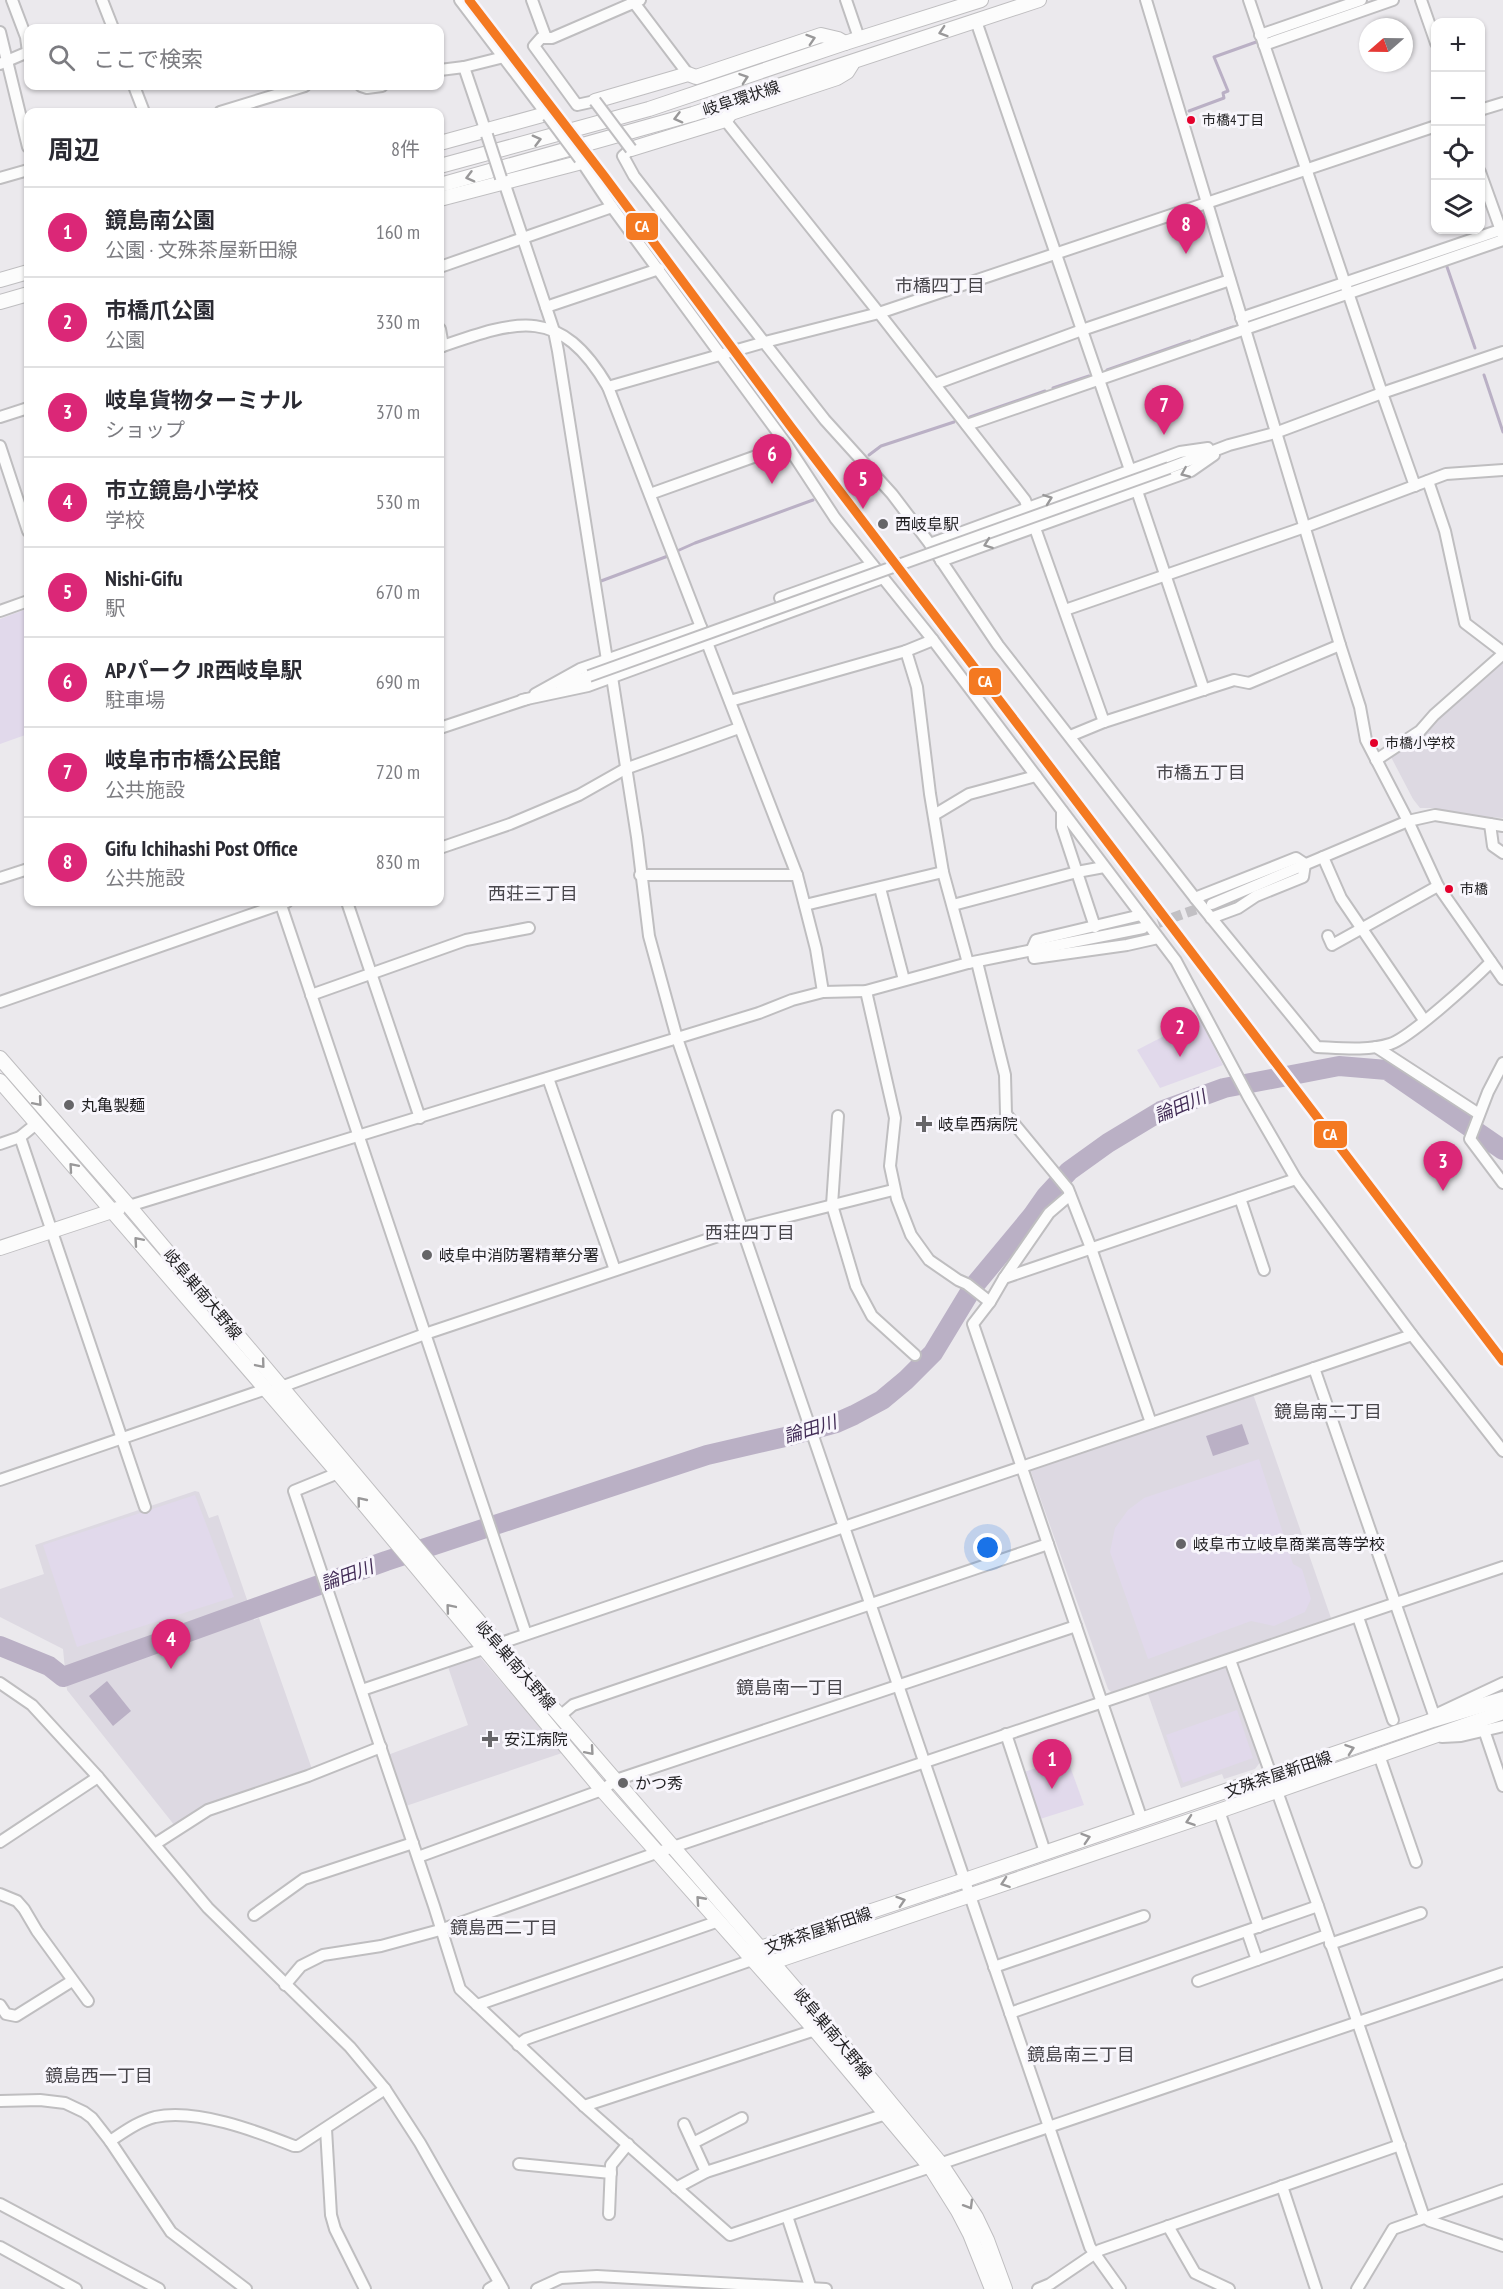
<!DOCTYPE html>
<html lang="ja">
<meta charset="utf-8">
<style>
:root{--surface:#fff;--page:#f2f2f3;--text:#2b2b33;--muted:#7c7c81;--line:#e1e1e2;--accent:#db2777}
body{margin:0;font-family:"PT Sans Narrow","Noto Sans JP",sans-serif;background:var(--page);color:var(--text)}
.controls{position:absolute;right:18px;top:18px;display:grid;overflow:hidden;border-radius:12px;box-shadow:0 2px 4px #0004}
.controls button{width:54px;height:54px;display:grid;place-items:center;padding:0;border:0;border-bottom:2px solid var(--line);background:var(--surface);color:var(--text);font:30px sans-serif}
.compass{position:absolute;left:1359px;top:18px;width:54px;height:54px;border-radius:50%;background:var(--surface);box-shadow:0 2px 4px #0004;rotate:250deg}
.you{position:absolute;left:988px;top:1548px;width:21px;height:21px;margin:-15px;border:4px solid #fff;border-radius:50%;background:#1a73e8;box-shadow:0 0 0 9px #1a73e833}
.badge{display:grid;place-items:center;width:39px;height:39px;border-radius:50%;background:var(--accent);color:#fff;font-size:20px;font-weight:700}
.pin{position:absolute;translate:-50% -50px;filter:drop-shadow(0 2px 3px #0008)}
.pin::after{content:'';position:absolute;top:32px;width:21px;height:18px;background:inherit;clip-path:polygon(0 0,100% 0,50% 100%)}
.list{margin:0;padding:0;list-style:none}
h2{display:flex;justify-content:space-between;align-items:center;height:78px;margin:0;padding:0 24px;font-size:26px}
h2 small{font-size:20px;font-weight:400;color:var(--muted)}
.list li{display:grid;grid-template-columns:39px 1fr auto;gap:18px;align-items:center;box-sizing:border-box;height:90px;padding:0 24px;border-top:2px solid var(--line)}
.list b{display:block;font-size:22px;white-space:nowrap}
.list p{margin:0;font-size:20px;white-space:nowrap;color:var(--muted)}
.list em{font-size:20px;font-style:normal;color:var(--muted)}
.icon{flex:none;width:33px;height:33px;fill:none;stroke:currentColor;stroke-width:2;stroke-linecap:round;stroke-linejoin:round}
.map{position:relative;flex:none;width:1503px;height:2289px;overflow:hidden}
.search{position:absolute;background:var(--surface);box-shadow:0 2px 4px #0004;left:24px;top:24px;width:420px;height:66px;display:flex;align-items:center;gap:15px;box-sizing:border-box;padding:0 21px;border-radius:12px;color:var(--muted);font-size:22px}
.panel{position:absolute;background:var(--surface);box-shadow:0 2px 4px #0004;left:24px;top:108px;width:420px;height:798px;border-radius:12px}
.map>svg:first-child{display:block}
.built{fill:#ddd9e2}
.green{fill:#e1d9eb}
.water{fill:#bab0c5}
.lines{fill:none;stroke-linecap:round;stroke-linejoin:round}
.stream{stroke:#bab0c5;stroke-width:3}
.river{stroke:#bab0c5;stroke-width:20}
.minor-tunnel{stroke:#c2c0c4;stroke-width:10;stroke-dasharray:10 5;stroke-linecap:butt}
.minor-casing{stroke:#bfbec0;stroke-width:14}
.major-casing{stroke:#bfbec0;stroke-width:16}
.minor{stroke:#fcfcfc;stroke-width:10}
.major{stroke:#fcfcfc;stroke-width:14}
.minor-bridge-casing{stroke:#bfbec0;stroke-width:14;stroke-linecap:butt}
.minor-bridge{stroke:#fcfcfc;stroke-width:10}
.rail-1-casing{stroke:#f8f6fc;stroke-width:14}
.rail-1{stroke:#f47921;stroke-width:9}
.oneway{stroke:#999899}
.bus-dot{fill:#e4002b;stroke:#f8f6fc;stroke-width:2}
.poi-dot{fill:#666568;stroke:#f8f6fc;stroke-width:2}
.labels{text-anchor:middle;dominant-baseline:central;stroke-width:6;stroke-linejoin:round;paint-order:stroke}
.bus-label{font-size:14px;fill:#1f1e20;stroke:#f8f6fc;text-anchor:start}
.street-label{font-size:16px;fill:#1f1e20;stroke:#f8f6fc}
.poi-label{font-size:16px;fill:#1f1e20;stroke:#f8f6fc;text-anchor:start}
.neighbourhood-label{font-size:18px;fill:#48464b;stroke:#f8f6fc}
.water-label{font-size:18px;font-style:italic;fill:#422c56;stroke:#f8f6fc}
.line-badge{stroke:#f8f6fc;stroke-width:2}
.badge-label{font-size:16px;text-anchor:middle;font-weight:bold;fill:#fff}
</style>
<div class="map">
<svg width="1503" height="2289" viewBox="0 0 1503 2289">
<rect width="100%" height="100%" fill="#ebe9ed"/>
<g class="built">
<path d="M1503,655V818L1458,815L1434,808H1420L1413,799L1391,757L1392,752Z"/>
<path d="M1253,1394L1331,1618L1113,1694L1108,1689L1030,1469Z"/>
<path d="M195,1491L199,1492L209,1518L218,1515L254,1620L259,1618L313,1772L175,1826L67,1690L63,1649L0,1617V1589L44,1574L35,1545Z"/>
<path d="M479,1656L562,1753L403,1807L385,1756L468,1725L448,1667Z"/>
<path d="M1225,1667L1230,1670L1261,1761L1255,1769L1224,1779L1222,1774L1181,1788L1148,1694Z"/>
</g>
<g class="green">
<path d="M24,610L28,622V734L0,744V619Z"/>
<path d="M1199,1018L1223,1065L1160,1088L1137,1050Z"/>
<path d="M1259,1459L1293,1564L1302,1569L1311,1599L1305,1612L1274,1626L1251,1621L1148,1659L1110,1552L1115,1528L1128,1510L1144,1498Z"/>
<path d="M195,1495L234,1597L77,1647L43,1545Z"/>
<path d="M1237,1710L1253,1758L1183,1783L1166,1735Z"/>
<path d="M1067,1758L1084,1805L1037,1820L1021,1773Z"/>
</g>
<g class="water">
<path d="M1242,1424L1249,1444L1213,1456L1206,1436Z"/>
<path d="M107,1681L131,1711L113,1726L89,1696Z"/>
</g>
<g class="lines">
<g class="stream">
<path d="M1189,111L1224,98L1223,93L1228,91L1214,57L1259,41"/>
<path d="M1446,264L1475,348"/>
<path d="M1357,285L1454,251"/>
<path d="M1253,320L1339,291"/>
<path d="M1201,338L1233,327"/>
<path d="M1107,370L1190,341"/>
<path d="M1484,375L1503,432"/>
<path d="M1053,388L1089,376"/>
<path d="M970,417L1045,391"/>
<path d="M869,455L881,446L954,422"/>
<path d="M677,551L695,543L813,500"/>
<path d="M601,581L668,556"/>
</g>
<path class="river" d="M0,1646L49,1666L63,1677L386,1561L707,1455L785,1437L836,1423L854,1415L882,1400L906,1380L933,1353L973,1287L1032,1216L1046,1196L1069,1171L1108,1143L1161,1111L1224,1088L1339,1066L1387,1070L1503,1150"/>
<path class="minor-tunnel" d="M1144,928L1211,904"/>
<defs>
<g id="minor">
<path d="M12,0L26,37L28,52"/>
<path d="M102,0L113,28"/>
<path d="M460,0L548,116"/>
<path d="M532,0L546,38"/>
<path d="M632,0L688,74"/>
<path d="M846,0L859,38"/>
<path d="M1146,0L1340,645L1360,707L1366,740L1408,821L1438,886L1503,979"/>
<path d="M1249,0L1382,393L1415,486"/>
<path d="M1421,0L1436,43"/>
<path d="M976,21L1130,470"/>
<path d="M0,32L28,147"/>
<path d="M1260,35L1361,0"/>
<path d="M1264,45L1393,0"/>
<path d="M0,64L28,52"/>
<path d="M464,67L487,135"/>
<path d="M440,70L464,67L504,57"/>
<path d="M134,86L144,112"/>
<path d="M361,86L367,88L382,86"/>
<path d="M595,101L577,105L534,46L541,38H552L640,0"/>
<path d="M1480,110L1503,103"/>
<path d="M220,112L305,86"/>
<path d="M725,120L879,313L1025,500L1104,722"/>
<path d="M631,149L623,156L634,176L825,420L892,494L930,544L998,645L1195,898L1317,1047C1340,1048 1368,1051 1390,1044C1410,1038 1474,979 1491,962"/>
<path d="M580,159L612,207"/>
<path d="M1480,172L1503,236"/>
<path d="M0,178L28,170"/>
<path d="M501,178L504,182L554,331L558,351L607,660"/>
<path d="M440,267L612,207L787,445L835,518L933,640L1176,961L1248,1096L1296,1179L1412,1335L1503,1451"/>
<path d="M546,307L659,269"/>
<path d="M1241,318L1503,229"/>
<path d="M440,329L443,346"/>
<path d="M440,347C518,320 560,305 608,387L797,875L816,949L823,992"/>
<path d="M935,384L1082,330L1230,280"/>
<path d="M608,387L765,342L879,313L1436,126"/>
<path d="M0,417L28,408"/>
<path d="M967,425L1503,240"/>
<path d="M0,446L28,531"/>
<path d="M1169,468L1229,445L1275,433L1382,393L1503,352"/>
<path d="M1428,481L1445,531L1465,623L1503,652"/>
<path d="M1137,491L1204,690"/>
<path d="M650,494L787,445"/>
<path d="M930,544L1180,452L1208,448"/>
<path d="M941,561L1191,471L1214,455"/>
<path d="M780,598L872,565"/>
<path d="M1065,610L1305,527L1446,474L1503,470"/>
<path d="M0,611L28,601"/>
<path d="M933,640L906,651L917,687L930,794L943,872L968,963"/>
<path d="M612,677L637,837L649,936L677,1038L1090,2247L1120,2289"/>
<path d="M561,686L589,676"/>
<path d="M535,694L580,669L701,627"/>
<path d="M522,700L588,686L883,578"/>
<path d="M730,701L906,651"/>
<path d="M440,728L527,699"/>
<path d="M1070,736L1104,722L1234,680L1249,683L1340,645"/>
<path d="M1376,760L1420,731L1434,715L1503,654"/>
<path d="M1062,811V827L1095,927"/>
<path d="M934,815L969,794L1036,776"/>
<path d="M1490,824L1493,846L1503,853"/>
<path d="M440,848L510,824L579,795L625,769L739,728"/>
<path d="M1323,857L1341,898L1424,1020"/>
<path d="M640,875H797"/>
<path d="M0,878L28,869"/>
<path d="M880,888L904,980"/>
<path d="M1195,898L1296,858L1305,864"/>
<path d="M280,902L526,1634"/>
<path d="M347,902L420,1118"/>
<path d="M1212,904L1408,821L1435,815L1503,826"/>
<path d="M805,905L943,872"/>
<path d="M953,905L1077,872L1104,867"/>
<path d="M1141,915L1036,940L1032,949L1034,958L1127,945L1158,938"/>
<path d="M1211,918L1238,908L1256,896L1303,877L1305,864"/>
<path d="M1328,936L1332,945L1438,886"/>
<path d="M977,962L1005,1075L1006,1114L1068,1189L1091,1248L1151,1423"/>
<path d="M866,991L895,1118L890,1166L897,1199L911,1235L929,1260L958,1280L967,1284L990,1302L973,1324L1142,1820"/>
<path d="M311,995L466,940L529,928"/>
<path d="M0,1002L287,902"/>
<path d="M1376,1047L1479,1114"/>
<path d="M1503,1063L1488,1092L1470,1139L1503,1183"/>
<path d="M548,1078L615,1270"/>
<path d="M838,1116L832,1205L856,1286L872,1316L915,1355"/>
<path d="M20,1137L145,1507"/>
<path d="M0,1144L20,1137L36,1124"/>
<path d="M1240,1198L1264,1270"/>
<path d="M129,1206L759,1013L792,1000L823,992L866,991L968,963L1143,928"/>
<path d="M1004,1278L1049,1213L1070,1195"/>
<path d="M990,1302L1004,1278L1296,1179"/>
<path d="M1314,1368L1434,1715L1433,1720"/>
<path d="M281,1387L425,1334L742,1228L893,1190"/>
<path d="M338,1473L294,1491L434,1906L460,1989L584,2106L730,2235L1503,1973"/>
<path d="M0,1480L266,1389"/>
<path d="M1358,1617L1393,1720"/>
<path d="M1230,1660L1318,1906L1424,2217L1430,2221L1503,2246"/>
<path d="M0,1683L32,1705L98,1777L208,1908L350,2047L385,2089L420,2143L503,2289"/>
<path d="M362,1690L1412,1335"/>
<path d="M1437,1714L1503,1683"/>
<path d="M560,1716L573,1705L1048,1544"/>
<path d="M1484,1730L1503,1786"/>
<path d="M1006,1734L1045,1852"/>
<path d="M1442,1737L1461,1736L1503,1726"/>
<path d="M1379,1755L1416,1862"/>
<path d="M1219,1811L1259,1927"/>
<path d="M0,1842L98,1777"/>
<path d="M155,1844L208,1810L308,1776L381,1747"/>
<path d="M418,1857L602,1790L616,1780L1076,1626"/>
<path d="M0,1894L17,1901L24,1909L37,1931L88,2001"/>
<path d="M254,1915L304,1879L413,1843"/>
<path d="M1247,1931L1257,1960"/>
<path d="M1330,1944L1421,1913"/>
<path d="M994,1967L1144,1916"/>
<path d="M1198,1981L1327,1935"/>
<path d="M285,1985L301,1966L323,1955L381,1946L440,1930L673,1847L1503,1567"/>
<path d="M0,2005L6,2014L16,2016L72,1981"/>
<path d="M477,2005L719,1921"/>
<path d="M1010,2013L1318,1906"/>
<path d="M518,2045L526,2039L752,1960"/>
<path d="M0,2101L40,2100L65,2103L84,2112L92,2118L110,2141L171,2232L246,2289"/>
<path d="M584,2106L815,2030"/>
<path d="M684,2124L706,2172"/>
<path d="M326,2129L331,2215L335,2229L365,2289"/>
<path d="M110,2141C124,2132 139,2121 155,2117C196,2108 256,2131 294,2146H298L385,2089"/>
<path d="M693,2143L742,2118"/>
<path d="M519,2164L611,2173"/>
<path d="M1282,2186L1316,2289"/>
<path d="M676,2188L706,2172L886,2114"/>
<path d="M0,2204L159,2289"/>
<path d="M609,2214L611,2165L628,2144"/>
<path d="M787,2216L811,2289"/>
<path d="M1168,2226L1195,2273L1229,2289"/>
<path d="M0,2247L76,2289"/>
<path d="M489,2289L499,2283"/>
<path d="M537,2289L561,2278L597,2276L826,2289"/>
<path d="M1038,2289L1050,2284L1100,2250L1400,2145"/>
<path d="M1357,2289L1393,2229L1503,2190"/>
</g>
<g id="major">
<path d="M595,101L688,74L696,77L821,35L838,39L845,43"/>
<path d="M440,143L546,114"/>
<path d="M631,149L725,120L731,113L837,78L847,72L852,64"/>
<path d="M440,166L649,109L845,43L981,0"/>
<path d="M440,185L693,114L1039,0"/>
<path d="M440,199L582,162"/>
<path d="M0,280L28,272"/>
<path d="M0,302L28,294"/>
<path d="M0,1058L129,1206L497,1643L824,2022L941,2164L976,2217L987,2240L1005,2289"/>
<path d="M0,1081L338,1473L602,1790L815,2030L931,2168L958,2211L970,2234L992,2289"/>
<path d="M0,1248L118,1209"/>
<path d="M756,1953L760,1948L965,1880L1433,1720L1503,1699"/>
<path d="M767,1961L773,1962L1219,1811L1503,1712"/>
</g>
</defs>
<use href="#minor" class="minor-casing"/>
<use href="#major" class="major-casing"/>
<use href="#minor" class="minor"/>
<use href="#major" class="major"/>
<defs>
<g id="minor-bridge">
<path d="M595,101L631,149"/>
<path d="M548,116L580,159"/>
<path d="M487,135L501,178"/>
<path d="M589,676L1169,468"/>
</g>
</defs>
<use href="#minor-bridge" class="minor-bridge-casing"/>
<use href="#minor-bridge" class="minor-bridge"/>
<defs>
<path id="rail-1" d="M469,0L605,177L791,427L1503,1361"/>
</defs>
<use href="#rail-1" class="rail-1-casing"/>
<use href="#rail-1" class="rail-1"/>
</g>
<defs><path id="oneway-chevron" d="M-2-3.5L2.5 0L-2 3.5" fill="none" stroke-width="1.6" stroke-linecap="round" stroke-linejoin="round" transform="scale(1.5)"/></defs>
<g class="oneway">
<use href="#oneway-chevron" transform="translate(943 32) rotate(162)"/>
<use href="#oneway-chevron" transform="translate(811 39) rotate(-18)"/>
<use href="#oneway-chevron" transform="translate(744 78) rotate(-19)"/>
<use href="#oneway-chevron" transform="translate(678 118) rotate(165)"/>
<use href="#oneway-chevron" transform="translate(537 140) rotate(-15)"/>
<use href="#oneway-chevron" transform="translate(470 177) rotate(165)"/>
<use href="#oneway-chevron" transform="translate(1185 473) rotate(157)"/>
<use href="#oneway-chevron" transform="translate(1048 499) rotate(-20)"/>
<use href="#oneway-chevron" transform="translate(988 544) rotate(160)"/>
<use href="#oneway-chevron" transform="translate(38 1102) rotate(49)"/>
<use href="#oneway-chevron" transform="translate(73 1167) rotate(-131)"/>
<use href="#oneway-chevron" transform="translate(138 1241) rotate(-131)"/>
<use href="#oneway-chevron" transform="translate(261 1364) rotate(50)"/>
<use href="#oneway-chevron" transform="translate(361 1501) rotate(-129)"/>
<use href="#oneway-chevron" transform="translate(450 1608) rotate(-130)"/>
<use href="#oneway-chevron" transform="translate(1350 1749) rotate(-19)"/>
<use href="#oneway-chevron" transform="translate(590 1751) rotate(49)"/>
<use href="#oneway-chevron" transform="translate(1190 1821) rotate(161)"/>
<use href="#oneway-chevron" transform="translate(1086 1838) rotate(-18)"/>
<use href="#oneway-chevron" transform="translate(1005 1883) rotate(161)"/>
<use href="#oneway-chevron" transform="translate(700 1900) rotate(-132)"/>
<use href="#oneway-chevron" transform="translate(901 1901) rotate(-18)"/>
<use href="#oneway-chevron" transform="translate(969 2205) rotate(59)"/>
</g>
<g class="bus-dot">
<circle cx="1191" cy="120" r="5"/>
<circle cx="1374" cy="743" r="5"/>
<circle cx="1449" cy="889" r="5"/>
</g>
<g class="poi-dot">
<circle cx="883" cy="524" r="6"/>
<circle cx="69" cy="1105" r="6"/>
<path d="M921 1115h6v6h6v6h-6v6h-6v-6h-6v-6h6z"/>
<circle cx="427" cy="1255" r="6"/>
<circle cx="1181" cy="1544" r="6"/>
<path d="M487 1730h6v6h6v6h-6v6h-6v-6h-6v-6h6z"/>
<circle cx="623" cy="1783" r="6"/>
</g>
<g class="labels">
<g class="bus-label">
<text x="1202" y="120">市橋4丁目</text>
<text x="1385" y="743">市橋小学校</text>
<text x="1460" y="889">市橋</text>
</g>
<g class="street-label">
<text transform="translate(741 98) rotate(-18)">岐阜環状線</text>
<text transform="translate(203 1294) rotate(50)">岐阜巣南大野線</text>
<text transform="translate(516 1665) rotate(49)">岐阜巣南大野線</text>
<text transform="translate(1278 1774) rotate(-19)">文殊茶屋新田線</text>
<text transform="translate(818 1930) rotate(-19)">文殊茶屋新田線</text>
<text transform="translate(833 2033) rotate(50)">岐阜巣南大野線</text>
</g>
<g class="poi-label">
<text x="895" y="524">西岐阜駅</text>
<text x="81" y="1105">丸亀製麺</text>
<text x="938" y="1124">岐阜西病院</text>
<text x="439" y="1255">岐阜中消防署精華分署</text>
<text x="1193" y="1544">岐阜市立岐阜商業高等学校</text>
<text x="504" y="1739">安江病院</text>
<text x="635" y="1783">かつ秀</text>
</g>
<g class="neighbourhood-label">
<text x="940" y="285">市橋四丁目</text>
<text x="1201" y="772">市橋五丁目</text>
<text x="533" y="893">西荘三丁目</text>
<text x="750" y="1232">西荘四丁目</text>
<text x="1328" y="1411">鏡島南二丁目</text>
<text x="790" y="1687">鏡島南一丁目</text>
<text x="504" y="1927">鏡島西二丁目</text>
<text x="1081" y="2054">鏡島南三丁目</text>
<text x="99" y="2075">鏡島西一丁目</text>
</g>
<g class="water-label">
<text transform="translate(1180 1106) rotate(-23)">論田川</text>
<text transform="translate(810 1429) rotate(-17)">論田川</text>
<text transform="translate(347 1575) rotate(-20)">論田川</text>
</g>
</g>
<g class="line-badge">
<rect x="625" y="212" width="34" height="29" rx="6" fill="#f47921"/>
<rect x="968" y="667" width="34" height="29" rx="6" fill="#f47921"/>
<rect x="1313" y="1120" width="35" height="29" rx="6" fill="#f47921"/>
</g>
<g class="badge-label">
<text x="642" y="232">CA</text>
<text x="985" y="687">CA</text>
<text x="1330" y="1140">CA</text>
</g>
</svg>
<div class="controls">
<button>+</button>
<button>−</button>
<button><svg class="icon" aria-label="locate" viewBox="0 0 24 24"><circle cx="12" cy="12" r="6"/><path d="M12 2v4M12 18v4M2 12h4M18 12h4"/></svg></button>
<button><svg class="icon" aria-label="layers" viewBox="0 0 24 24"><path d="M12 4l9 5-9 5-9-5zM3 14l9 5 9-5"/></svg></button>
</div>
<svg class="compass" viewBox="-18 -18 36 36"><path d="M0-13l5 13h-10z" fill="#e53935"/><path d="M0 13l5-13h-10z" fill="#7c7c81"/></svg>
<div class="you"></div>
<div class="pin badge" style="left:1052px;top:1789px">1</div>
<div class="pin badge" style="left:1180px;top:1057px">2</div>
<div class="pin badge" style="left:1443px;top:1191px">3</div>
<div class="pin badge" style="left:171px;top:1669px">4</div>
<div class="pin badge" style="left:863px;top:509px">5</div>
<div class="pin badge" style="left:772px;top:484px">6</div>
<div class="pin badge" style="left:1164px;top:435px">7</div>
<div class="pin badge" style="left:1186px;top:254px">8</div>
<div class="search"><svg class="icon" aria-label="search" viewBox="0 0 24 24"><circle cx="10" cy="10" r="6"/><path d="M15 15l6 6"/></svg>ここで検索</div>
<section class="panel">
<h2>周辺<small>8件</small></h2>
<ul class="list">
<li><span class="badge">1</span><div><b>鏡島南公園</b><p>公園 · 文殊茶屋新田線</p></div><em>160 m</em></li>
<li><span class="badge">2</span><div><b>市橋爪公園</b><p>公園</p></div><em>330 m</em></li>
<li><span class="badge">3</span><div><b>岐阜貨物ターミナル</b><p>ショップ</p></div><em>370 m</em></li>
<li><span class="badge">4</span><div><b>市立鏡島小学校</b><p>学校</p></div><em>530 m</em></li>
<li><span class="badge">5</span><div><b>Nishi-Gifu</b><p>駅</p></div><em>670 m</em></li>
<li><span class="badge">6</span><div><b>APパーク JR西岐阜駅</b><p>駐車場</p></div><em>690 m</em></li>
<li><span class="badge">7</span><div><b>岐阜市市橋公民館</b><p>公共施設</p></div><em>720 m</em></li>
<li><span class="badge">8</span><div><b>Gifu Ichihashi Post Office</b><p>公共施設</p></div><em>830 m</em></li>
</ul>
</section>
</div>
